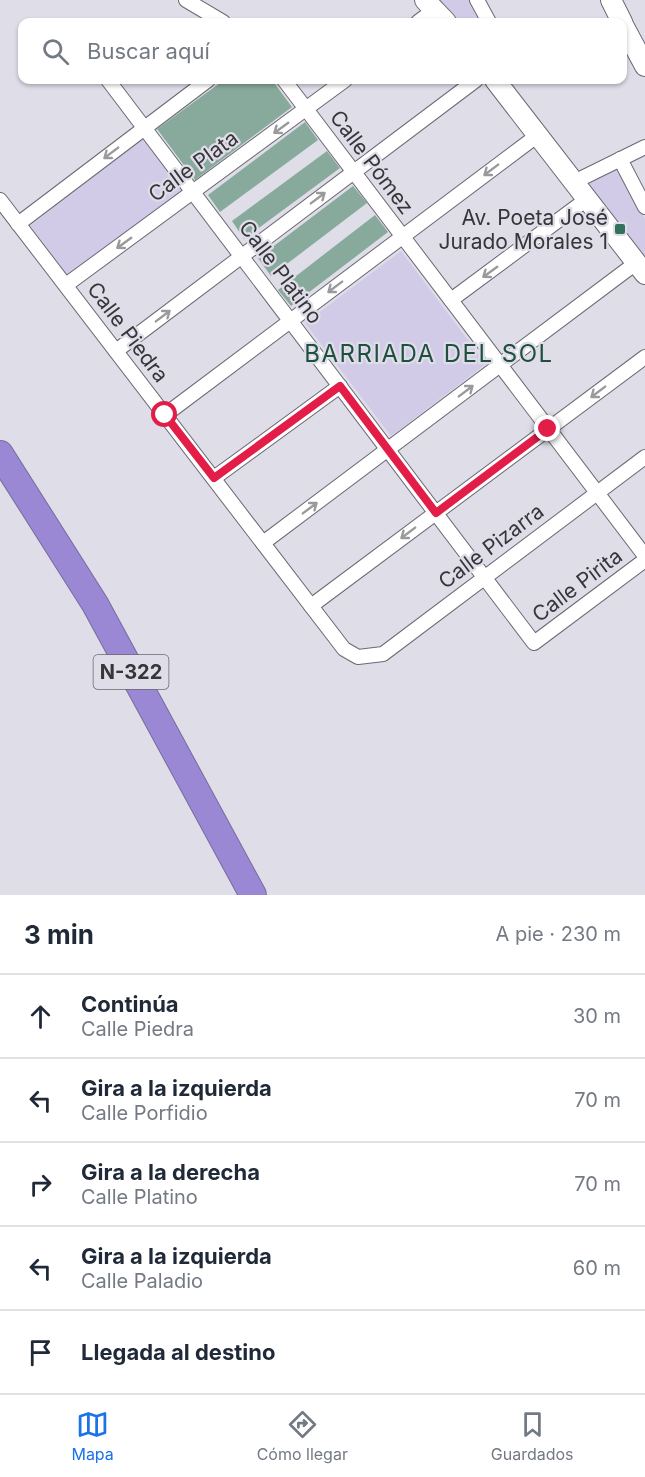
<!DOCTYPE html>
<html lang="es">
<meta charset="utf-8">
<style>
:root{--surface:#fff;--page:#f6f6f7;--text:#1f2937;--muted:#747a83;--line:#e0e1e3;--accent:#1a73e8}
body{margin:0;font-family:Inter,sans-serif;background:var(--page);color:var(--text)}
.stop{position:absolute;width:18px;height:18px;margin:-14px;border:4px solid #e11d48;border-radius:50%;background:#fff}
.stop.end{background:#e11d48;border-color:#fff;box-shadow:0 2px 6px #0008}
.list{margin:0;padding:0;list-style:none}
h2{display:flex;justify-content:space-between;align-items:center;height:78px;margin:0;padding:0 24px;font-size:26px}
h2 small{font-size:20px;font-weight:400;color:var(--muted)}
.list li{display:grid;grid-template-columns:39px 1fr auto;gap:18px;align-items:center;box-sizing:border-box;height:84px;padding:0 24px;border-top:2px solid var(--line)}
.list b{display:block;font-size:22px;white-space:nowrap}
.list p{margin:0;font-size:20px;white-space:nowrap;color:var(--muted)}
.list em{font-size:20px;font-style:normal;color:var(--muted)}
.icon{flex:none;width:33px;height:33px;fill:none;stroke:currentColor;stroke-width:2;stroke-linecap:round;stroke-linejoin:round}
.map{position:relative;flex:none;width:645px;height:895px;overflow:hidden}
.search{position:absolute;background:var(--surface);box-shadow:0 2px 4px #0004;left:18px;right:18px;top:18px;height:66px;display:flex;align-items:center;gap:15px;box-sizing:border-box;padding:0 21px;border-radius:12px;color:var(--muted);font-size:22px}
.sheet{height:498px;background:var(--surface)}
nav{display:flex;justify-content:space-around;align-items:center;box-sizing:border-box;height:84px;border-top:2px solid var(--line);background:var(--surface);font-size:16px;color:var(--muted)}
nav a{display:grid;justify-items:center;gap:3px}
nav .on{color:var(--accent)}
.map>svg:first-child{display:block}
.green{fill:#d1cbe8}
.building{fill:#88aa9c}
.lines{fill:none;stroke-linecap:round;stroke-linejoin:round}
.street-casing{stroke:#6b6972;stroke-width:16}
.secondary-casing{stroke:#6b6972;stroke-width:22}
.highway-casing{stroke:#776b9e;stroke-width:28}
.street{stroke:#fff;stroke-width:14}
.secondary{stroke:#fff;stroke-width:20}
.highway{stroke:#9a88d4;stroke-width:26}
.oneway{stroke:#9a9a9c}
.route{stroke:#e11d48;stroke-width:8}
.poi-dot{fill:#34715c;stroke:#dfdde8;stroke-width:2}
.labels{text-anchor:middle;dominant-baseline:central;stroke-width:4.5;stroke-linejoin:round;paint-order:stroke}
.shield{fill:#dfdde8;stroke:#69676e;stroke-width:1.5}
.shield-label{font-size:20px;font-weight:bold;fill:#363539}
.street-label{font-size:21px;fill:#363539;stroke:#dfdde8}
.poi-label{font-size:21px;fill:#363539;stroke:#dfdde8;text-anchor:end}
.quarter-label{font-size:24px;letter-spacing:1.5px;fill:#1e4f3f;stroke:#dfdde8}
</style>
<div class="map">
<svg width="645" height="895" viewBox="0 0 645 895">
<rect width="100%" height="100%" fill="#dfdde8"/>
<g class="green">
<path d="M439,0H475L487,22H460Z"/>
<path d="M144,138L183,191L68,276L30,226Z"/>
<path d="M616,161L645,219V256L588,183Z"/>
<path d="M401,251L486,364L391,436L305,323Z"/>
</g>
<g class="building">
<path d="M224,80H272L292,107L195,180L157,129Z"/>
<path d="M305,122L318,140L220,212L208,195Z"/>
<path d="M327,151L340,168L244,239L232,221Z"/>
<path d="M353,186L367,203L271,276L258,258Z"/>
<path d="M375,215L388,232L291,306L278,290Z"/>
</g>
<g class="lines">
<defs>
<g id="street">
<path d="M186,0L223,22"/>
<path d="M477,0L489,22"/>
<path d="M418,22L434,10"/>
<path d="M108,80L534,643L645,560"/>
<path d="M284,80L645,556"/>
<path d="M620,159L645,207"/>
<path d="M574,182L645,147"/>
<path d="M0,200L344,649L358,657L383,654L645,457"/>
<path d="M18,224L208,80"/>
<path d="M66,285L345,80"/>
<path d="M451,300L587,199"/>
<path d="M116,351L476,80"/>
<path d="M165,415L538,135"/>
<path d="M214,478L340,386"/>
<path d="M263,543L636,263"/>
<path d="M311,606L645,357"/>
</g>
<g id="secondary">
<path d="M425,0L446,22"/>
<path d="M611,0L622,22"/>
<path d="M622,23L645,66"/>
<path d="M495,80L645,274"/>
</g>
<path id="highway" d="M0,454L95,604L253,895"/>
</defs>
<use href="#street" class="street-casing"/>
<use href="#secondary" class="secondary-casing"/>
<use href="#highway" class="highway-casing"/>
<use href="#street" class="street"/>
<use href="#secondary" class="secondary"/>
<use href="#highway" class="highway"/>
</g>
<defs><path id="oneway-shaft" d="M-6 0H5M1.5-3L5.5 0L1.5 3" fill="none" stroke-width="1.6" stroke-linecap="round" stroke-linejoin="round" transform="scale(1.5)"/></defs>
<g class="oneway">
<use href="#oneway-shaft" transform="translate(281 128) rotate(144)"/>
<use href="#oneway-shaft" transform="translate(111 153) rotate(143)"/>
<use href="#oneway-shaft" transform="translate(491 170) rotate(143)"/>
<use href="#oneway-shaft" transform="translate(318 198) rotate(-37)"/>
<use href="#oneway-shaft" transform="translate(124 243) rotate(144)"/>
<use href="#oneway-shaft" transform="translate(490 272) rotate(144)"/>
<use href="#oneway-shaft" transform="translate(335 287) rotate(143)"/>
<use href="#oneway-shaft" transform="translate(163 316) rotate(-37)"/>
<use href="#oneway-shaft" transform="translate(466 391) rotate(-37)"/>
<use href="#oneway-shaft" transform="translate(598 392) rotate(143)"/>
<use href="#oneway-shaft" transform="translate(310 508) rotate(-37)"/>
<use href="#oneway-shaft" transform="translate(408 533) rotate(143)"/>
</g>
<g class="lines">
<path class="route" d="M165,415L214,478L340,386L436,513L548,429"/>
</g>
<rect class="poi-dot" x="614" y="223" width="12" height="12" rx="3"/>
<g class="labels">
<rect class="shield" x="93.5" y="655" width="75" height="34" rx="4.5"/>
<g class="shield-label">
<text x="131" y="672">N-322</text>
</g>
<g class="street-label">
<text transform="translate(372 162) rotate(53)">Calle Pómez</text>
<text transform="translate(193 166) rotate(-36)">Calle Plata</text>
<text transform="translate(281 272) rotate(53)">Calle Platino</text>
<text transform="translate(128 332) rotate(53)">Calle Piedra</text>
<text transform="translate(491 546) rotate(-37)">Calle Pizarra</text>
<text transform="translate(577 585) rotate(-37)">Calle Pirita</text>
</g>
<g class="poi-label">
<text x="608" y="217">Av. Poeta José<tspan x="608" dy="24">Jurado Morales 1</tspan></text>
</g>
<g class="quarter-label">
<text x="429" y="353">BARRIADA DEL SOL</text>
</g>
</g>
</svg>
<div class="stop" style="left:165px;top:415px"></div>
<div class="stop end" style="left:548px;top:429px"></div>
<div class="search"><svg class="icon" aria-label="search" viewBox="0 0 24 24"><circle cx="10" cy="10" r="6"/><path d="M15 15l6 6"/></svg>Buscar aquí</div>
</div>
<section class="sheet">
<h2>3 min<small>A pie · 230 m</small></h2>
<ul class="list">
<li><svg class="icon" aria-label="ahead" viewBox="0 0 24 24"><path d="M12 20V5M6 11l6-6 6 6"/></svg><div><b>Continúa</b><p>Calle Piedra</p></div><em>30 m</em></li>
<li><svg class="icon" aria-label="left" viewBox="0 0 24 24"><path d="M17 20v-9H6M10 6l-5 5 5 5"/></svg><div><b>Gira a la izquierda</b><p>Calle Porfidio</p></div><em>70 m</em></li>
<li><svg class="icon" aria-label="right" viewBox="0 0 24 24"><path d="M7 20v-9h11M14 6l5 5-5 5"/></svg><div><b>Gira a la derecha</b><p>Calle Platino</p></div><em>70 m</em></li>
<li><svg class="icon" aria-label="left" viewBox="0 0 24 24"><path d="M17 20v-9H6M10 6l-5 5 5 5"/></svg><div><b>Gira a la izquierda</b><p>Calle Paladio</p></div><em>60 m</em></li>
<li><svg class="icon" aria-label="arrive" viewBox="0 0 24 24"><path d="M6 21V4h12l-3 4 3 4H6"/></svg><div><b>Llegada al destino</b></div></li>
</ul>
</section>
<nav>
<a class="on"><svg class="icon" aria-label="map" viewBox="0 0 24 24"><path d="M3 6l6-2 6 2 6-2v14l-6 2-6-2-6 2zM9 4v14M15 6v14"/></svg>Mapa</a>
<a><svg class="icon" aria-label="directions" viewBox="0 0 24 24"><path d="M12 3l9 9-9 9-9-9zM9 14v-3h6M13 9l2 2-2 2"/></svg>Cómo llegar</a>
<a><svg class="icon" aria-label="saved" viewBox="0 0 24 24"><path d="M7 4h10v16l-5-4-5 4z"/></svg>Guardados</a>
</nav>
